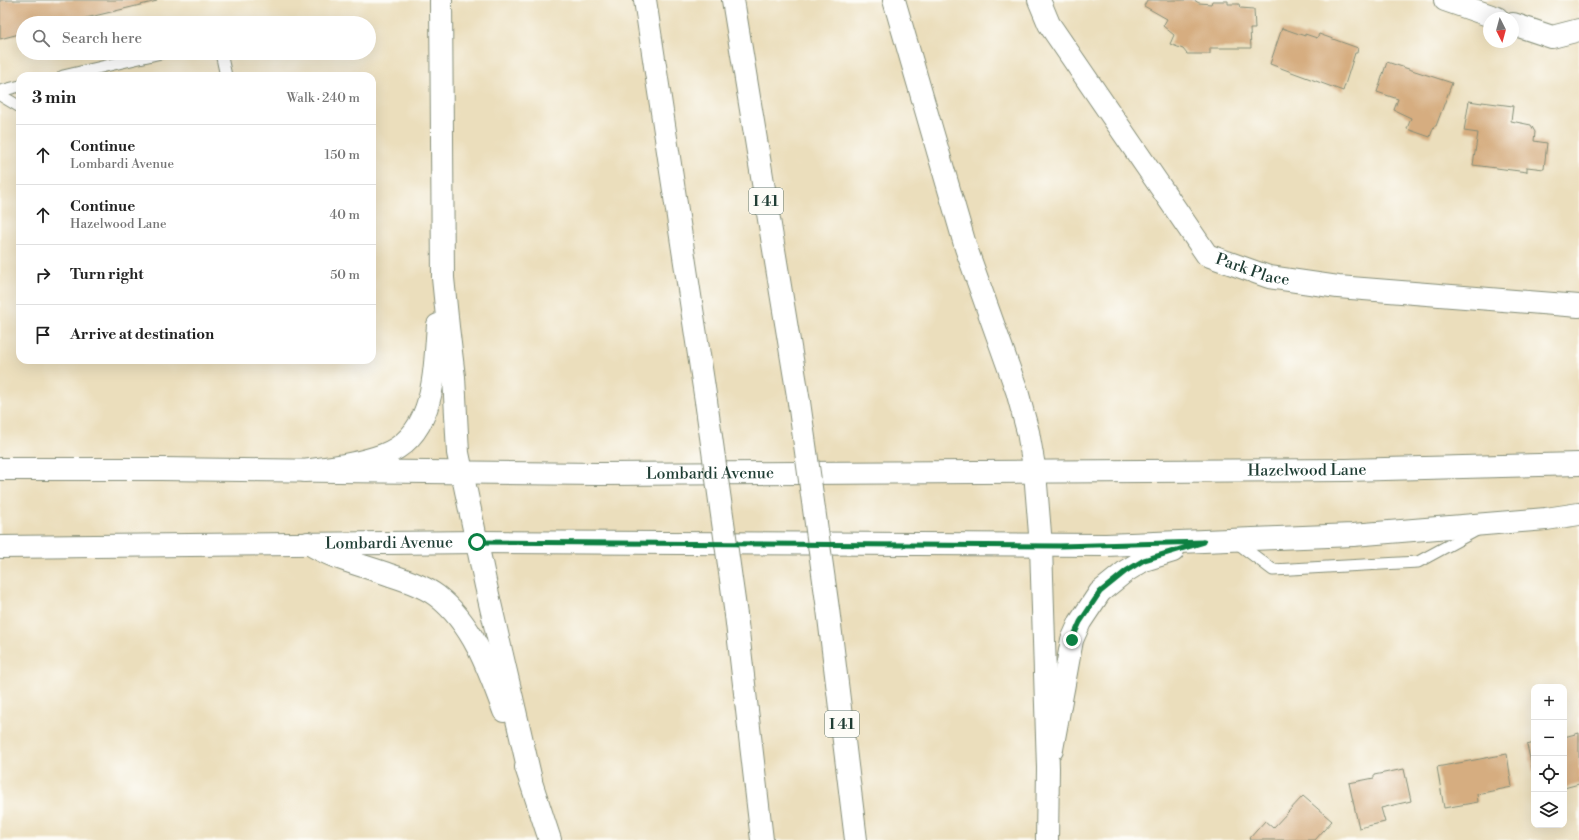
<!DOCTYPE html>
<meta charset="utf-8">
<style>
:root{--surface:#fff;--page:#f2f2f2;--text:#222;--muted:#767676;--line:#e0e0e0}
body{margin:0;font-family:"Libre Bodoni",serif;background:var(--page);color:var(--text)}
.controls{position:absolute;right:12px;bottom:12px;display:grid;overflow:hidden;border-radius:8px;box-shadow:0 4px 16px #0002}
.controls button{width:36px;height:36px;display:grid;place-items:center;padding:0;border:0;border-bottom:1px solid var(--line);background:var(--surface);color:var(--text);font:20px sans-serif}
.compass{position:absolute;left:1483px;top:12px;width:36px;height:36px;border-radius:50%;background:var(--surface);box-shadow:0 4px 16px #0002;rotate:174deg}
.stop{position:absolute;width:12px;height:12px;margin:-9px;border:3px solid #0b8043;border-radius:50%;background:#fff}
.stop.end{background:#0b8043;border-color:#fff;box-shadow:0 1px 4px #0008}
.list{margin:0;padding:0;list-style:none}
h2{display:flex;justify-content:space-between;align-items:center;height:52px;margin:0;padding:0 16px;font-size:17px}
h2 small{font-size:13px;font-weight:400;color:var(--muted)}
.list li{display:grid;grid-template-columns:26px 1fr auto;gap:12px;align-items:center;box-sizing:border-box;height:60px;padding:0 16px;border-top:1px solid var(--line)}
.list b{display:block;font-size:15px;white-space:nowrap}
.list p{margin:0;font-size:13px;white-space:nowrap;color:var(--muted)}
.list em{font-size:13px;font-style:normal;color:var(--muted)}
.icon{flex:none;width:22px;height:22px;fill:none;stroke:currentColor;stroke-width:2;stroke-linecap:round;stroke-linejoin:round}
.map{position:relative;flex:none;width:1579px;height:840px;overflow:hidden}
.search{position:absolute;background:var(--surface);box-shadow:0 4px 16px #0002;left:16px;top:16px;width:360px;height:44px;display:flex;align-items:center;gap:10px;box-sizing:border-box;padding:0 14px;border-radius:22px;color:var(--muted);font-size:15px}
.panel{position:absolute;background:var(--surface);box-shadow:0 4px 16px #0002;left:16px;top:72px;width:360px;height:292px;border-radius:12px}
.map>svg:first-child{display:block}
.building{fill:#d6ad80}
.lines{fill:none;stroke-linecap:round;stroke-linejoin:round}
.lane-casing{stroke:#858e78;stroke-width:13}
.street-casing{stroke:#858e78;stroke-width:24}
.secondary-casing{stroke:#858e78;stroke-width:24}
.highway-casing{stroke:#858e78;stroke-width:24}
.lane{stroke:#fff;stroke-width:11}
.street{stroke:#fff;stroke-width:22}
.secondary{stroke:#fff;stroke-width:22}
.highway{stroke:#fff;stroke-width:22}
.highway-bridge-casing{stroke:#858e78;stroke-width:24;stroke-linecap:butt}
.highway-bridge{stroke:#fff;stroke-width:22}
.route{stroke:#0b8043;stroke-width:5}
.labels{text-anchor:middle;dominant-baseline:central;stroke-width:3;stroke-linejoin:round;paint-order:stroke}
.shield{fill:#fdfcf7;stroke:#62766e;stroke-width:1}
.shield-label{font-size:15px;font-weight:bold;fill:#1f3d34}
.street-label{font-size:16px;fill:#1f3d34;stroke:#fdfcf7}
</style>
<div class="map">
<svg width="1579" height="840" viewBox="0 0 1579 840">
<rect width="100%" height="100%" fill="#fdfcf7"/>
<filter id="ink" filterUnits="userSpaceOnUse"><feTurbulence type="fractalNoise" baseFrequency=".025" numOctaves="2"/><feDisplacementMap in="SourceGraphic" scale="8" xChannelSelector="R" yChannelSelector="G"/><feConvolveMatrix kernelMatrix="1 2 1 2 8 2 1 2 1" color-interpolation-filters="sRGB"/></filter>
<filter id="wash" filterUnits="userSpaceOnUse"><feTurbulence type="fractalNoise" baseFrequency=".012" numOctaves="4" result="noise"/><feDisplacementMap in="SourceGraphic" scale="16" xChannelSelector="R" yChannelSelector="G"/><feGaussianBlur stdDeviation="0.9" result="paint"/><feColorMatrix in="noise" values="0 0 0 0 0 0 0 0 0 0 0 0 0 0 0 0 0 1.4 0 .05"/><feComposite in="paint" operator="in"/></filter>
<g filter="url(#wash)">
<rect width="100%" height="100%" fill="#ebdebc"/>
<g id="blocks">
<g class="building">
<path d="M0,0H156L157,1L65,23H23V33L0,39Z"/>
<path d="M1147,0H1194L1199,3L1211,4L1212,1H1228V4H1239L1240,8L1254,9L1255,29H1250L1251,48H1210V54H1187L1183,49L1170,44L1174,35L1163,26L1167,19L1144,6Z"/>
<path d="M1282,28L1305,36V34L1317,38L1319,34L1358,48L1357,53H1355L1343,91L1270,64Z"/>
<path d="M1387,62L1452,83L1436,126H1434L1430,137L1407,129L1411,118L1394,110L1398,99L1377,92Z"/>
<path d="M1469,101L1482,103V102L1513,106L1511,121L1531,125L1535,132L1534,141L1547,143L1544,169L1527,167V172L1473,165L1478,133L1464,131Z"/>
<path d="M1579,733V784L1564,788V737Z"/>
<path d="M1534,743V772H1533L1527,745Z"/>
<path d="M1507,754L1512,787L1477,794L1478,802L1444,808L1437,767Z"/>
<path d="M1404,769L1411,801L1381,808L1385,822L1359,828L1349,783L1374,778V775Z"/>
<path d="M1303,796L1332,821L1315,840H1250L1249,839L1265,821L1273,828Z"/>
</g>
</g>
</g>
<g filter="url(#ink)">
<use href="#blocks" fill-opacity="0" stroke="#858e78" stroke-width="1"/>
<g class="lines">
<defs>
<g id="lane">
<path d="M221,53L226,76"/>
<path d="M63,76L161,53"/>
<path d="M0,91L20,86"/>
<path d="M0,95L20,107"/>
<path d="M1236,542L1273,570L1418,562L1477,530"/>
</g>
<g id="street">
<path id="s1" d="M1039,0L1049,24L1207,255L1269,277L1338,287L1579,306"/>
<path d="M1445,0L1497,18"/>
<path d="M1513,24L1552,37L1579,30"/>
</g>
<g id="secondary">
<path id="s2" d="M0,469H161L599,474L1346,470L1579,464"/>
<path id="s3" d="M0,547L477,542L1106,545L1353,535L1546,519L1579,514"/>
<path d="M1052,749L1072,640L1080,622L1100,592L1126,571L1144,560L1173,551"/>
</g>
<g id="highway">
<path d="M441,0L443,278L448,327L454,377L458,453L486,586L531,780"/>
<path d="M645,0L706,401"/>
<path d="M733,0L799,402"/>
<path d="M894,0L966,248L1017,391L1028,432L1035,472L1041,546L1048,768L1047,840"/>
<path d="M305,471C331,467 358,464 383,455C436,436 434,371 438,325"/>
<path d="M308,543C333,559 362,565 390,575C406,580 424,586 437,596C473,624 489,670 504,711"/>
<path d="M828,609L856,840"/>
<path d="M736,615L762,840"/>
<path d="M526,767L550,840"/>
</g>
</defs>
<use href="#lane" class="lane-casing"/>
<use href="#street" class="street-casing"/>
<use href="#secondary" class="secondary-casing"/>
<use href="#highway" class="highway-casing"/>
<use href="#lane" class="lane"/>
<use href="#street" class="street"/>
<use href="#secondary" class="secondary"/>
<use href="#highway" class="highway"/>
<defs>
<g id="highway-bridge">
<path d="M706,401L736,615"/>
<path d="M799,402L828,609"/>
</g>
</defs>
<use href="#highway-bridge" class="highway-bridge-casing"/>
<use href="#highway-bridge" class="highway-bridge"/>
</g>
</g>
<g class="lines" filter="url(#ink)">
<path class="route" d="M477,542L1060,546L1204,542L1144,560L1126,571L1100,592L1080,622L1072,640"/>
</g>
<g class="labels">
<g class="shield">
<rect x="749" y="188" width="34" height="26" rx="3"/>
<rect x="825" y="711" width="34" height="26" rx="3"/>
</g>
<g class="shield-label">
<text x="766" y="201">I 41</text>
<text x="842" y="724">I 41</text>
</g>
<g class="street-label">
<text stroke="none"><textPath href="#s1" startOffset="354">Park Place</textPath></text>
<text stroke="none"><textPath href="#s2" startOffset="1307">Hazelwood Lane</textPath></text>
<text stroke="none"><textPath href="#s2" startOffset="710">Lombardi Avenue</textPath></text>
<text stroke="none"><textPath href="#s3" startOffset="389">Lombardi Avenue</textPath></text>
</g>
</g>
</svg>
<div class="controls">
<button>+</button>
<button>−</button>
<button><svg class="icon" aria-label="locate" viewBox="0 0 24 24"><circle cx="12" cy="12" r="6"/><path d="M12 2v4M12 18v4M2 12h4M18 12h4"/></svg></button>
<button><svg class="icon" aria-label="layers" viewBox="0 0 24 24"><path d="M12 4l9 5-9 5-9-5zM3 14l9 5 9-5"/></svg></button>
</div>
<svg class="compass" viewBox="-18 -18 36 36"><path d="M0-13l5 13h-10z" fill="#e53935"/><path d="M0 13l5-13h-10z" fill="#767676"/></svg>
<div class="stop" style="left:477px;top:542px"></div>
<div class="stop end" style="left:1072px;top:640px"></div>
<div class="search"><svg class="icon" aria-label="search" viewBox="0 0 24 24"><circle cx="10" cy="10" r="6"/><path d="M15 15l6 6"/></svg>Search here</div>
<section class="panel">
<h2>3 min<small>Walk · 240 m</small></h2>
<ul class="list">
<li><svg class="icon" aria-label="ahead" viewBox="0 0 24 24"><path d="M12 20V5M6 11l6-6 6 6"/></svg><div><b>Continue</b><p>Lombardi Avenue</p></div><em>150 m</em></li>
<li><svg class="icon" aria-label="ahead" viewBox="0 0 24 24"><path d="M12 20V5M6 11l6-6 6 6"/></svg><div><b>Continue</b><p>Hazelwood Lane</p></div><em>40 m</em></li>
<li><svg class="icon" aria-label="right" viewBox="0 0 24 24"><path d="M7 20v-9h11M14 6l5 5-5 5"/></svg><div><b>Turn right</b></div><em>50 m</em></li>
<li><svg class="icon" aria-label="arrive" viewBox="0 0 24 24"><path d="M6 21V4h12l-3 4 3 4H6"/></svg><div><b>Arrive at destination</b></div></li>
</ul>
</section>
</div>
